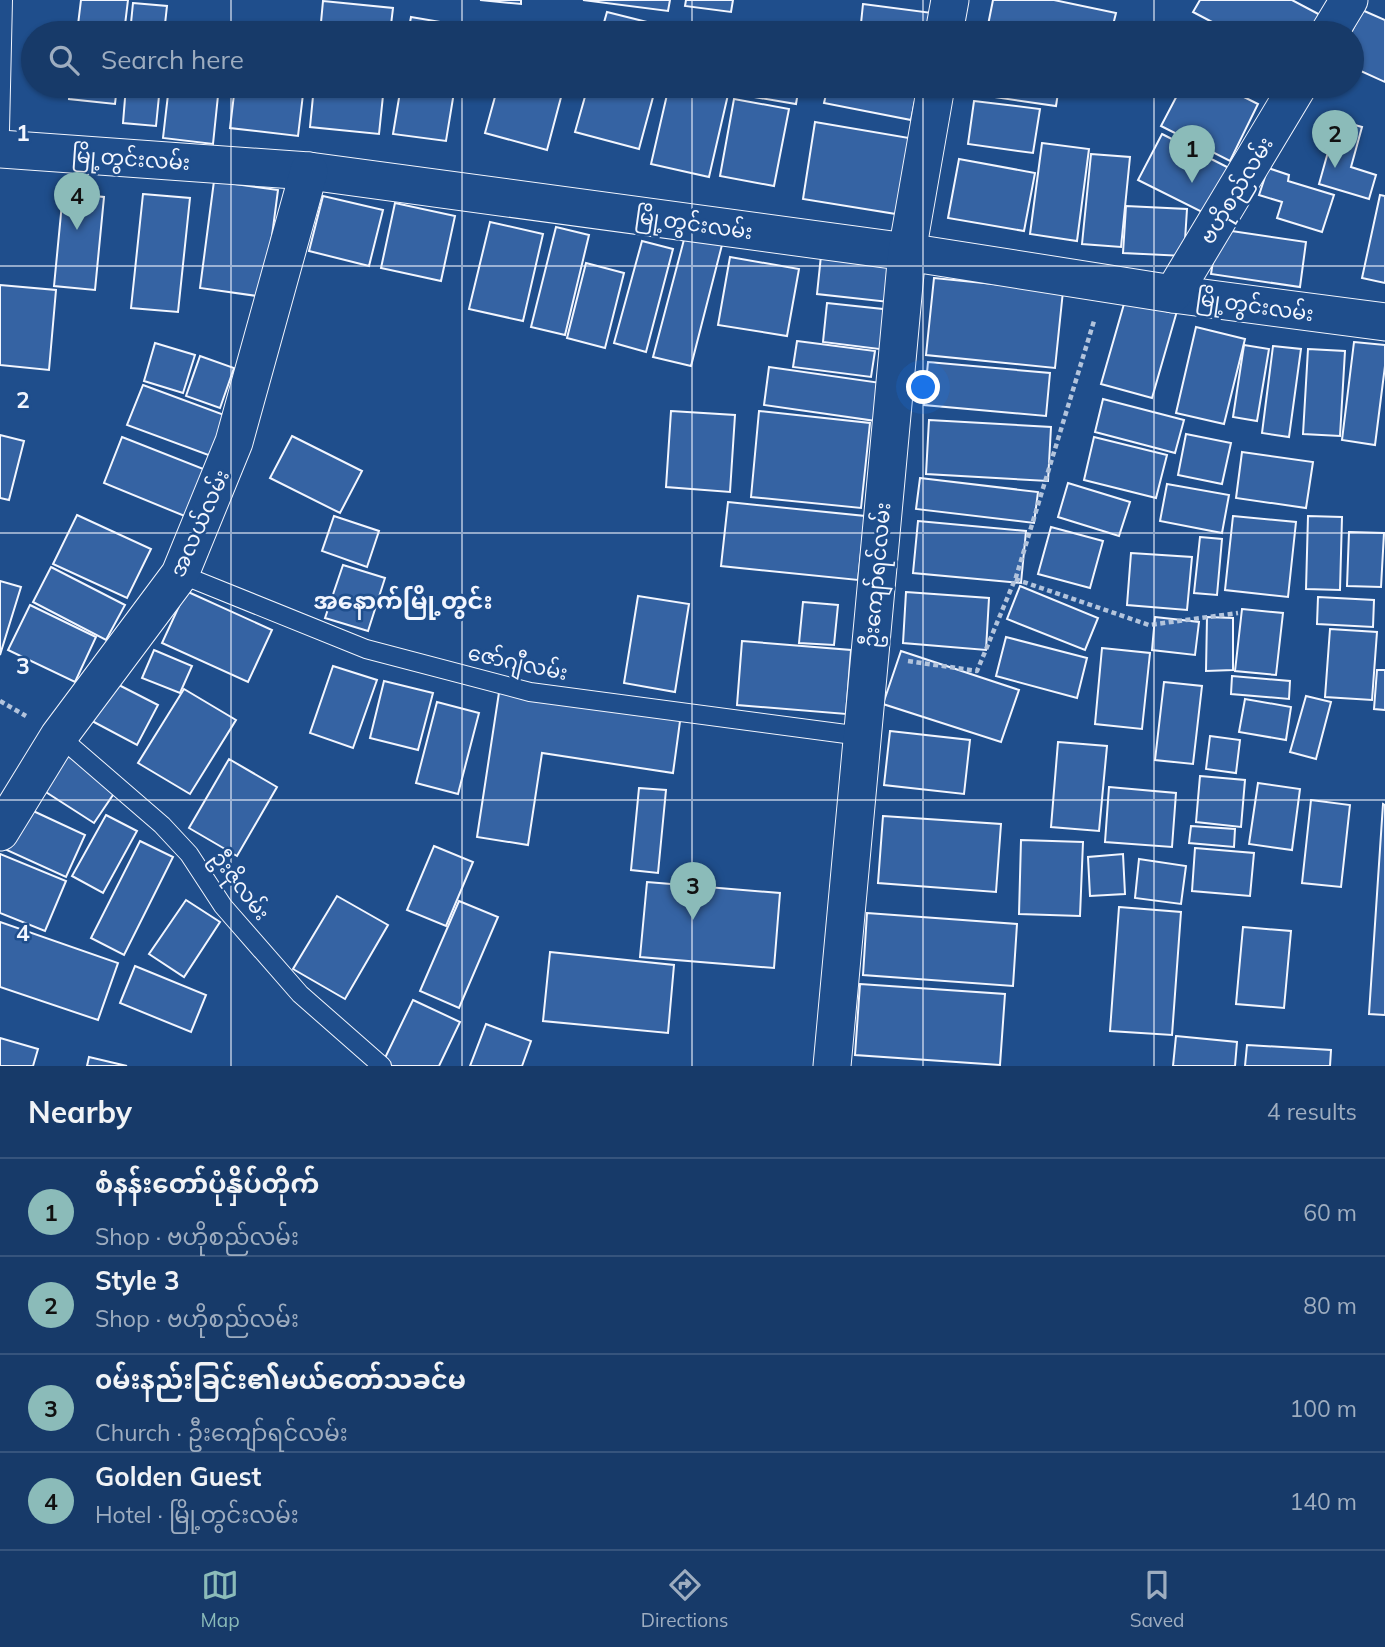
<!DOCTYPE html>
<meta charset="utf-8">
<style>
:root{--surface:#173a69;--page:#20416f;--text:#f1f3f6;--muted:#9eadc0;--line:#36547d;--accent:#8bbbb9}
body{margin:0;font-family:Mulish,"Noto Sans Myanmar",sans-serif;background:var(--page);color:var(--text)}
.you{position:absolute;left:924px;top:388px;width:24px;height:24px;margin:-18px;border:5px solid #fff;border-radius:50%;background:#1a73e8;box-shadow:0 0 0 10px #1a73e833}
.badge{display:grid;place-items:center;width:46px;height:46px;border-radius:50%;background:var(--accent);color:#111;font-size:23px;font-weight:700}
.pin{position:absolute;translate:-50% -58px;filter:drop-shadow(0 2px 4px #0008)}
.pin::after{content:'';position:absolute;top:37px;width:24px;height:21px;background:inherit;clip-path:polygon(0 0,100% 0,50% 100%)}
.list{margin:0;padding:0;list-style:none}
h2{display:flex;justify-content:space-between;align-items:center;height:91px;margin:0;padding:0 28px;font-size:30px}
h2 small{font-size:23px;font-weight:400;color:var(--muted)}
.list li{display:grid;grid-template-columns:46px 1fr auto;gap:21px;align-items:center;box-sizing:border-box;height:98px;padding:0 28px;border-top:2px solid var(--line)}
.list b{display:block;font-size:26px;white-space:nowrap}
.list p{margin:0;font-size:23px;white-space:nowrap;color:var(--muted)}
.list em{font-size:23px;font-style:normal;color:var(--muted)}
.icon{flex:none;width:38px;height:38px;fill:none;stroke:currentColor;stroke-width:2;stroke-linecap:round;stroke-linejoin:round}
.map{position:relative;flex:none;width:1385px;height:1066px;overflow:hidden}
.search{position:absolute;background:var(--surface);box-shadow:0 2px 5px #0004;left:21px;right:21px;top:21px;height:77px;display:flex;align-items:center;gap:18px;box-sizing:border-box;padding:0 24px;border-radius:38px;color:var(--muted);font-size:26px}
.sheet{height:483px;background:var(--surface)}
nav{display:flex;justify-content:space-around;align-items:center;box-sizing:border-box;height:98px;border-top:2px solid var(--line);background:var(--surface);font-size:19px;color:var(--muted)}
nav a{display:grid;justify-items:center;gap:4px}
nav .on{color:var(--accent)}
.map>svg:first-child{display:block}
.building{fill:#3563a3;stroke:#f2f6ff;stroke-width:2}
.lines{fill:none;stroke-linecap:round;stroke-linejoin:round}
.service-casing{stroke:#f2f6ff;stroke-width:20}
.minor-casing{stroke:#f2f6ff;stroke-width:39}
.path{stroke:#b3c4dc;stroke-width:4.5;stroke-dasharray:5 3.5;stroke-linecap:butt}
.service{stroke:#1f4e8c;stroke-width:18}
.minor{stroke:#1f4e8c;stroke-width:37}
.grid{fill:none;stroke:#f2f6ff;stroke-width:2;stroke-opacity:0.55}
.labels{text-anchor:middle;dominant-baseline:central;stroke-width:5;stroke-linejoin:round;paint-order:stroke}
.street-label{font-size:21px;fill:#f2f6ff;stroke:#1f4e8c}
.quarter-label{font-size:24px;font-weight:bold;fill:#f2f6ff;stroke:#1f4e8c}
.grid-label{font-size:23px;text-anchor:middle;font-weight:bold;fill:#f2f6ff;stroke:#1f4e8c;stroke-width:5;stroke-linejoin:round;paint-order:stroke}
</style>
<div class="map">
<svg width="1385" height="1066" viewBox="0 0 1385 1066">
<rect width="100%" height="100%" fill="#1f4e8c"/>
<g class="building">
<path d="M81,0H128L124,33H77Z"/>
<path d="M480,0H521V4Z"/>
<path d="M583,0H670L668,11Z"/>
<path d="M686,0H733L731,12L685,6Z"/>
<path d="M993,0H1054L1116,13L1111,33H1000L987,30Z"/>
<path d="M1200,0H1292L1326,18L1318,33H1233L1193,12Z"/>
<path d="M323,1L393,8L390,33H320Z"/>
<path d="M133,3L167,6L164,33H130Z"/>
<path d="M863,4L940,14L937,33H860Z"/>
<path d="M1362,10L1385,20V82L1352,67L1351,33Z"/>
<path d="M607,12L671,28L670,33H601Z"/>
<path d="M411,17L464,26L463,33H408Z"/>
<path d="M176,24L226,29L225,33H175Z"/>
<path d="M242,24L311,32V33H241Z"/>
<path d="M70,86H117L115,104L69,99Z"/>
<path d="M126,86H160L156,126L123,123Z"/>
<path d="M169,86H219L213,144L163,138Z"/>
<path d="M235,86H304L298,136L230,128Z"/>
<path d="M314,86H384L379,134L310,127Z"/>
<path d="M401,86H455L446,141L393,134Z"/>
<path d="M498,86H564L547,150L485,133Z"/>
<path d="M588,86H656L639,149L575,132Z"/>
<path d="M669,86H730L709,177L651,164Z"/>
<path d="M750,86H799L796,104L748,96Z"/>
<path d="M828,86H918L911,120L824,103Z"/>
<path d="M976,86H1059L1056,106L974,94Z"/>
<path d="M1182,86H1222L1258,104L1230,161L1161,126Z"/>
<path d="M734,99L789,109L774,186L720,176Z"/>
<path d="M974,101L1040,109L1033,153L968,144Z"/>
<path d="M1337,120L1362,127L1351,167L1376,175L1369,199L1319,184Z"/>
<path d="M815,122L909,138L896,214L803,199Z"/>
<path d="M1162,134L1229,168L1206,214L1138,180Z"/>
<path d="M1042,143L1089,149L1077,241L1030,234Z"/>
<path d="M1091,154L1130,157L1121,247L1082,244Z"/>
<path d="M959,159L1035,173L1024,231L948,218Z"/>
<path d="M1268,168L1289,175L1288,181L1334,195L1322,232L1277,218L1282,202L1259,195Z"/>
<path d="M214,181L278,190L264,297L200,288Z"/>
<path d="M63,193L104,197L95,290L54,286Z"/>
<path d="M143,194L190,198L178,312L131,308Z"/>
<path d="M1380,195L1385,196V283L1362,278Z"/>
<path d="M323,196L383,210L369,266L309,251Z"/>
<path d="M395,203L455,216L441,281L381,268Z"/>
<path d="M1126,206L1187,209L1184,256L1123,253Z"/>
<path d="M490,222L543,234L523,321L469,309Z"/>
<path d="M556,227L589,235L565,335L531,327Z"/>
<path d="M1218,229L1306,242L1300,287L1211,274Z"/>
<path d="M686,232L723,241L691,366L653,357Z"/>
<path d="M642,241L673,249L646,352L614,343Z"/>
<path d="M822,246L904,256L898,303L817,294Z"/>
<path d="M730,257L799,269L787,336L718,325Z"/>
<path d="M586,263L624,273L605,348L567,338Z"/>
<path d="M934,278L1063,291L1055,368L926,355Z"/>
<path d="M0,285L56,290L49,370L0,365Z"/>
<path d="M1126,297L1177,311L1152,398L1101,384Z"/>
<path d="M827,303L892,310L887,350L823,342Z"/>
<path d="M1196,327L1245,339L1224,424L1176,413Z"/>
<path d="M797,341L875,351L871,377L793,367Z"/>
<path d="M1354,342L1385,345V366L1375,445L1342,440Z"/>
<path d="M155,343L195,355L183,393L144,381Z"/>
<path d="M1244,345L1269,349L1257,421L1233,417Z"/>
<path d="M1273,346L1301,349L1289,437L1262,433Z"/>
<path d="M1308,349L1345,351L1340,436L1303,434Z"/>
<path d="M200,356L234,368L220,408L186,396Z"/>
<path d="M928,362L1050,373L1046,416L924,405Z"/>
<path d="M769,367L881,383L876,421L764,405Z"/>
<path d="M143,385L227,416L211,456L127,425Z"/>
<path d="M1103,399L1184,420L1175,453L1095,432Z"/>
<path d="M671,411L735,415L730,492L666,487Z"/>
<path d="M759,411L870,423L861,508L751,497Z"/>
<path d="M929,420L1051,427L1048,481L926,474Z"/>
<path d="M1186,434L1231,443L1222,484L1178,475Z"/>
<path d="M0,435L24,441L9,500L0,498Z"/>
<path d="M292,436L362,471L340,513L270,478Z"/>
<path d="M122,437L206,470L187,517L104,483Z"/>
<path d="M1094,437L1167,455L1156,498L1084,480Z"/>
<path d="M1242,452L1313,462L1306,508L1236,498Z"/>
<path d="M920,478L1038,492L1034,523L916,509Z"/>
<path d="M1068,483L1130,502L1119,536L1058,517Z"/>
<path d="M1167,484L1229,495L1222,533L1160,521Z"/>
<path d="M728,502L865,516L858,580L721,566Z"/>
<path d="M77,515L151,549L127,598L53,564Z"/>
<path d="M334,516L379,531L367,567L322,551Z"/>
<path d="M1233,516L1296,522L1288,597L1225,590Z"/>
<path d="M1308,516L1342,517L1340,590L1306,589Z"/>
<path d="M918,521L1026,531L1021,583L913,573Z"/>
<path d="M1051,527L1103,541L1090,588L1038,574Z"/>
<path d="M1349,532L1384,533L1381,587L1347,586Z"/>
<path d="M1200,537L1222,539L1217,595L1194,593Z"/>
<path d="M1131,553L1192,557L1187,610L1127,605Z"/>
<path d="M343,565L385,578L368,631L325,618Z"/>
<path d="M51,567L125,605L106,640L33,602Z"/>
<path d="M0,581L21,587L0,655Z"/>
<path d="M1020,586L1098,618L1085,650L1007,619Z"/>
<path d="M186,591L272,630L248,682L162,643Z"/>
<path d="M906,592L989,598L986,650L903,643Z"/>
<path d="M638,596L689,604L675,692L624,683Z"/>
<path d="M1318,597L1374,600L1373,627L1317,624Z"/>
<path d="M803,602L838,605L834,645L799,643Z"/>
<path d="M30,605L96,637L75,682L8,650Z"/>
<path d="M1242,609L1283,613L1276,675L1235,671Z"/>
<path d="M1155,617L1199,622L1195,655L1152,650Z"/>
<path d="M1207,617L1233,618V670L1206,671Z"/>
<path d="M1330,629L1377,632L1372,700L1325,697Z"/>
<path d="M1006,637L1087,658L1077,698L996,676Z"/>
<path d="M742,641L851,650L846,714L737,705Z"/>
<path d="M1102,648L1150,653L1142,729L1095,724Z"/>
<path d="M154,650L192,666L180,693L142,678Z"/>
<path d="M901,651L1019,690L1001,742L883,704Z"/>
<path d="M333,666L377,680L353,748L310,733Z"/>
<path d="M1377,670H1385V710L1374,709Z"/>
<path d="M1232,676L1290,681L1289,699L1231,694Z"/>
<path d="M384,681L433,693L418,750L370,738Z"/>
<path d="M113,682L158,705L137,745L92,721Z"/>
<path d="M1164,682L1202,686L1193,764L1155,760Z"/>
<path d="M500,686L681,714L673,773L542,753L528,845L477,837Z"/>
<path d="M184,689L236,720L190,794L138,763Z"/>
<path d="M1306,696L1331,702L1316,759L1290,752Z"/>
<path d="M1245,699L1291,707L1286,740L1239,732Z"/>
<path d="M437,702L479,713L458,794L416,783Z"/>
<path d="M890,731L970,740L964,794L884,785Z"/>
<path d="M1210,736L1240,740L1236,773L1206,769Z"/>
<path d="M1058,742L1107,746L1099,831L1051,827Z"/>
<path d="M62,752L117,789L94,823L38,787Z"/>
<path d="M229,759L277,787L237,856L189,828Z"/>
<path d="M1200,776L1245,780L1241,827L1196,822Z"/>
<path d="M1258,783L1300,789L1292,850L1249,844Z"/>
<path d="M1109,787L1176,793L1172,847L1105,842Z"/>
<path d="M639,788L666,790L658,873L631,870Z"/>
<path d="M1311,800L1350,805L1341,887L1302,883Z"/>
<path d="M16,803L85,835L66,877L0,847Z"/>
<path d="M1383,804L1385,805V1015L1369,1014Z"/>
<path d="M106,815L137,831L103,893L72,876Z"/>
<path d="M883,816L1001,824L996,892L878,883Z"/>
<path d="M1191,826L1235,829L1234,847L1189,843Z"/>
<path d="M1021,840L1083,842L1080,916L1019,914Z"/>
<path d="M140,841L173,857L124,955L91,938Z"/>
<path d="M434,846L473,862L446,926L407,910Z"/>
<path d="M1195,848L1254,853L1250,896L1192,891Z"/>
<path d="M0,854L66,881L45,931L0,913Z"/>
<path d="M1123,854L1125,894L1090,896L1088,857Z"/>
<path d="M1139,859L1186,866L1181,904L1135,898Z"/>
<path d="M647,882L780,893L774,968L640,957Z"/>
<path d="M337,896L388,925L345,999L293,969Z"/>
<path d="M186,900L220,922L184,977L149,954Z"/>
<path d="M459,901L498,917L459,1008L420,991Z"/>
<path d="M1119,907L1181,912L1172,1035L1110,1031Z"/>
<path d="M867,913L1017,924L1013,986L863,975Z"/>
<path d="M0,922L118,963L98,1020L0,987Z"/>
<path d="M1243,927L1291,931L1284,1008L1236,1004Z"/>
<path d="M550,952L674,965L668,1033L543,1021Z"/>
<path d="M135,966L206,995L191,1032L120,1003Z"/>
<path d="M860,984L1005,994L1000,1065L855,1055Z"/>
<path d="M413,1000L460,1022L439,1066H392L383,1062Z"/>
<path d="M486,1024L531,1041L522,1066H470Z"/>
<path d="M1176,1036L1237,1042L1235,1066H1173Z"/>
<path d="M0,1038L38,1049L33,1066H0Z"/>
<path d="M1247,1045L1331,1050L1330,1066H1245Z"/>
<path d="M89,1057L127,1066H87Z"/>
</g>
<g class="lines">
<defs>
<g id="service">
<path d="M0,130L3,0"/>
<path d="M180,574L366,649L530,692L861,736"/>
<path d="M59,736L162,825L189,854L223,906L300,994L382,1066"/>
</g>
<g id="minor">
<path d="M944,33L950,0"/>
<path d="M1329,33L1349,0"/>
<path d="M0,149L309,171L907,252L1173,294L1385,322"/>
<path d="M1173,294L1298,86"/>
<path d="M0,832L59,736L180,574L234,442L309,171"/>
<path d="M832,1066L907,252L936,86"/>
</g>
</defs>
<use href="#service" class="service-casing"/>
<use href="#minor" class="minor-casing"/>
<g class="path">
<path d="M1015,579L1149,625L1238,613"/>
<path d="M908,661L977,671L1016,577L1094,321"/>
<path d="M0,701L26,716"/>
</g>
<use href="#service" class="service"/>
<use href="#minor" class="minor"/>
</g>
<path class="grid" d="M231,0V33M462,0V33M692,0V33M923,0V33M1154,0V33M231,86V1066M462,86V1066M692,86V1066M923,86V1066M1154,86V1066M0,266H1385M0,533H1385M0,800H1385"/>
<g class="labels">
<g class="street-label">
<text transform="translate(131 158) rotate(4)">မြို့တွင်းလမ်း</text>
<text transform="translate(1236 190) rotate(-59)">ဗဟိုစည်လမ်း</text>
<text transform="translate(694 223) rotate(8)">မြို့တွင်းလမ်း</text>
<text transform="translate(1255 305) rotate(8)">မြို့တွင်းလမ်း</text>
<text transform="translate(199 523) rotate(-66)">အလယ်လမ်း</text>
<text transform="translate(876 575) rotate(-85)">ဦးကျော်ရင်လမ်း</text>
<text transform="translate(518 662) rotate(12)">ဇော်ဂျီလမ်း</text>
<text transform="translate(241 885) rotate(53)">ဦးဇိုလမ်း</text>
</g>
<g class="quarter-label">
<text x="403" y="600">အနောက်မြို့တွင်း</text>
</g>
</g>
<g class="grid-label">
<text x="23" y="141">1</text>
<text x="23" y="408">2</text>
<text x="23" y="674">3</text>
<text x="23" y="941">4</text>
</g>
</svg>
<div class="you"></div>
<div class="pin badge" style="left:1192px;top:183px">1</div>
<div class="pin badge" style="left:1335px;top:168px">2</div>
<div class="pin badge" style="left:693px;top:920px">3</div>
<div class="pin badge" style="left:77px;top:230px">4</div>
<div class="search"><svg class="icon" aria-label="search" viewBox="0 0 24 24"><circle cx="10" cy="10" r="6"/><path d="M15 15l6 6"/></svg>Search here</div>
</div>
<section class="sheet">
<h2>Nearby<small>4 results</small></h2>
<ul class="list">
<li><span class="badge">1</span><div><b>စံနန်းတော်ပုံနှိပ်တိုက်</b><p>Shop · ဗဟိုစည်လမ်း</p></div><em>60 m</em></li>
<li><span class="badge">2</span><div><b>Style 3</b><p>Shop · ဗဟိုစည်လမ်း</p></div><em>80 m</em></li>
<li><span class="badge">3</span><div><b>၀မ်းနည်းခြင်း၏မယ်တော်သခင်မ</b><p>Church · ဦးကျော်ရင်လမ်း</p></div><em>100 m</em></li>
<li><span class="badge">4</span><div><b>Golden Guest</b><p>Hotel · မြို့တွင်းလမ်း</p></div><em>140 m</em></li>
</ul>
</section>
<nav>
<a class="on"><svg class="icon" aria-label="map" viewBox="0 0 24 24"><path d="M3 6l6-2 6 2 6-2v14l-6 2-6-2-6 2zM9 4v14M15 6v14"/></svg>Map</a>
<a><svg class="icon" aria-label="directions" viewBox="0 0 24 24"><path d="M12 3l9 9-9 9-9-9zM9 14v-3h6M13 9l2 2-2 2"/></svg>Directions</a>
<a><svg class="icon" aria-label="saved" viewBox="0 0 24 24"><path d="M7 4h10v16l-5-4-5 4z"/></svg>Saved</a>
</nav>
